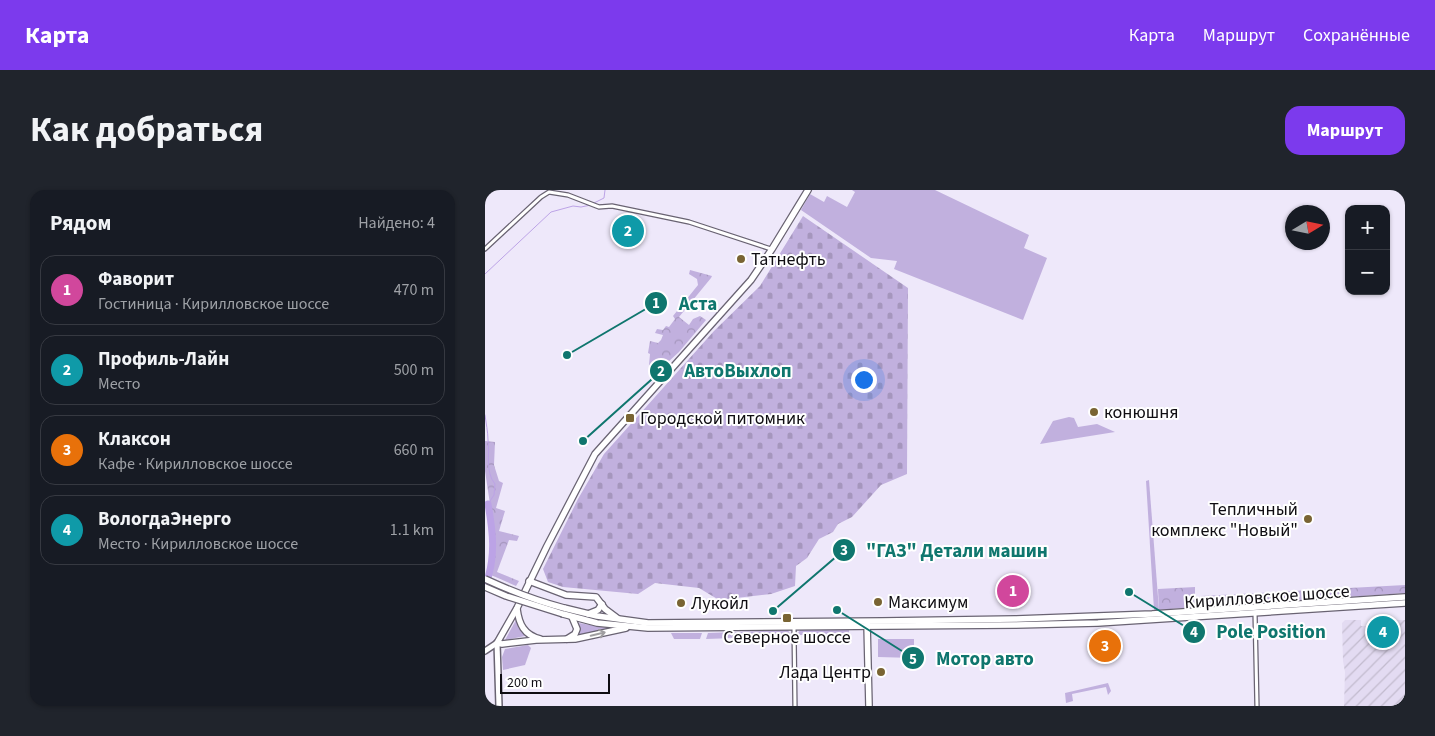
<!DOCTYPE html>
<html lang="ru">
<meta charset="utf-8">
<style>
:root{--surface:#171b24;--page:#20242c;--text:#f1f3f6;--muted:#9ea1a6;--line:#363941;--accent:#7c3aed}
body{margin:0;font-family:"Source Sans 3",sans-serif;background:var(--page);color:var(--text)}
.controls{position:absolute;right:15px;top:15px;display:grid;overflow:hidden;border-radius:10px;box-shadow:0 1px 4px #0004}
.controls button{width:45px;height:45px;display:grid;place-items:center;padding:0;border:0;border-bottom:1px solid var(--line);background:var(--surface);color:var(--text);font:25px sans-serif}
.compass{position:absolute;left:800px;top:15px;width:45px;height:45px;border-radius:50%;background:var(--surface);box-shadow:0 1px 4px #0004;rotate:80deg}
.scale{position:absolute;left:15px;bottom:12px;width:110px;box-sizing:border-box;padding-left:5px;border:2px solid #0f0d12;border-top:0;font-size:14px;line-height:18px;white-space:nowrap;color:#0f0d12;-webkit-text-stroke:4px #fff;paint-order:stroke}
.you{position:absolute;left:378px;top:189px;width:18px;height:18px;margin:-12px;border:4px solid #fff;border-radius:50%;background:#1a73e8;box-shadow:0 0 0 8px #1a73e833}
.badge{display:grid;place-items:center;width:32px;height:32px;border-radius:50%;background:var(--accent);color:#fff;font-size:16px;font-weight:700}
.pin{position:absolute;translate:-50% -50%;border:2px solid #fff;box-shadow:0 1px 5px #0006}
.list{margin:0;padding:0;list-style:none}
h2{display:flex;justify-content:space-between;align-items:center;height:65px;margin:0;padding:0 20px;font-size:21px}
h2 small{font-size:16px;font-weight:400;color:var(--muted)}
.list li{display:grid;grid-template-columns:32px 1fr auto;gap:15px;align-items:center;box-sizing:border-box;height:70px;margin:0 10px 10px;padding:0 10px;border:1px solid var(--line);border-radius:15px}
.list b{display:block;font-size:19px;white-space:nowrap}
.list p{margin:0;font-size:16px;white-space:nowrap;color:var(--muted)}
.list em{font-size:16px;font-style:normal;color:var(--muted)}
.map{position:relative;flex:none;width:920px;height:516px;overflow:hidden;border-radius:15px}
header{display:flex;align-items:center;gap:30px;box-sizing:border-box;height:70px;padding:0 25px;background:var(--accent);color:#fff}
header strong{font-size:24px}
nav{display:flex;gap:28px;margin-inline-start:auto;font-size:18px}
.intro{display:flex;align-items:center;justify-content:space-between;box-sizing:border-box;height:120px;padding:0 30px}
h1{margin:0;font-size:35px}
.button{padding:12px 22px;border-radius:15px;background:var(--accent);color:#fff;font-size:18px;font-weight:700}
main{display:flex;gap:30px;padding:0 30px}
aside{flex:1;background:var(--surface);border-radius:15px;box-shadow:0 1px 4px #0004}
.map>svg:first-child{display:block}
.industrial{fill:url(#industrial-furrows)}
.grass{fill:#c1b0de}
.forest{fill:url(#forest-crowns)}
.cemetery{fill:url(#cemetery-stones)}
.lines{fill:none;stroke-linecap:round;stroke-linejoin:round}
.stream{stroke:#bca3e6;stroke-width:1}
.river{stroke:#bca3e6;stroke-width:7}
.street-casing{stroke:#696372;stroke-width:5.5}
.secondary-casing{stroke:#696372;stroke-width:8}
.primary-casing{stroke:#696372;stroke-width:8}
.street{stroke:#fff;stroke-width:3}
.secondary{stroke:#fff;stroke-width:5}
.primary{stroke:#fff;stroke-width:5.5}
.primary-bridge-casing{stroke:#696372;stroke-width:8;stroke-linecap:butt}
.primary-bridge{stroke:#fff;stroke-width:5.5}
.oneway{stroke:#9f9ea0}
.poi-dot{fill:#796433;stroke:#fff;stroke-width:2}
.labels{text-anchor:middle;dominant-baseline:central;stroke-width:4;stroke-linejoin:round;paint-order:stroke}
.poi-label{font-size:18px;fill:#0f0d12;stroke:#fff;text-anchor:start}
.street-label{font-size:18px;fill:#0f0d12;stroke:#fff}
.leader{fill:none;stroke:#0f766e;stroke-width:2}
.callout-dot{fill:#0f766e;stroke:#fff;stroke-width:2}
.mark-label{font-size:15px;text-anchor:middle;font-weight:bold;fill:#fff}
.callout-label{font-size:19px;text-anchor:middle;font-weight:bold;fill:#0f766e;stroke:#fff;stroke-width:4;stroke-linejoin:round;paint-order:stroke}
</style>
<header>
<strong>Карта</strong>
<nav><a>Карта</a><a>Маршрут</a><a>Сохранённые</a></nav>
</header>
<div class="intro"><h1>Как добраться</h1><a class="button">Маршрут</a></div>
<main>
<aside>
<h2>Рядом<small>Найдено: 4</small></h2>
<ul class="list">
<li><span class="badge" style="background:#d1479c">1</span><div><b>Фаворит</b><p>Гостиница · Кирилловское шоссе</p></div><em>470 m</em></li>
<li><span class="badge" style="background:#0f9aa8">2</span><div><b>Профиль-Лайн</b><p>Место</p></div><em>500 m</em></li>
<li><span class="badge" style="background:#e8710a">3</span><div><b>Клаксон</b><p>Кафе · Кирилловское шоссе</p></div><em>660 m</em></li>
<li><span class="badge" style="background:#0f9aa8">4</span><div><b>ВологдаЭнерго</b><p>Место · Кирилловское шоссе</p></div><em>1.1 km</em></li>
</ul>
</aside>
<div class="map">
<svg width="920" height="516" viewBox="0 0 920 516">
<defs>
<pattern id="industrial-furrows" width="10" height="10" patternUnits="userSpaceOnUse" patternTransform="scale(1.25)"><rect width="10" height="10" fill="#e3dbf2"/><path d="M-1 1l2-2M0 10L10 0M9 11l2-2" fill="none" stroke="#c2bbce"/></pattern>
<pattern id="forest-crowns" width="20" height="18" patternUnits="userSpaceOnUse" patternTransform="scale(1.25)"><rect width="20" height="18" fill="#c1b0de"/><path d="M2 6a3 3 0 1 1 6 0M12 15a3 3 0 1 1 6 0" fill="none" stroke="#a596bd"/></pattern>
<pattern id="cemetery-stones" width="16" height="16" patternUnits="userSpaceOnUse" patternTransform="scale(1.25)"><rect width="16" height="16" fill="#c1b0de"/><path d="M2 7V4a2 2 0 0 1 4 0v3zM10 15v-3a2 2 0 0 1 4 0v3z" fill="#a596bd"/></pattern>
</defs>
<rect width="100%" height="100%" fill="#eee8fa"/>
<path class="industrial" d="M860,430H876V436H888L889,430H920V516H859L860,482L858,471L857,433Z"/>
<g class="grass">
<path d="M367,0H450L544,45L539,58L562,68L538,130L409,79L412,71L386,68L316,20L325,4L339,12L342,6L362,17L370,2Z"/>
<path d="M584,227L589,228L593,237L612,234L630,242L555,254L568,231Z"/>
<path d="M664,290L674,420H669L661,291Z"/>
<path d="M31,430L34,438L40,446L20,450Z"/>
<path d="M94,433L128,439L92,447L95,440Z"/>
<path d="M303,440L305,444C277,445 249,448 221,449L223,443Z"/>
<path d="M315,440H364V445H312Z"/>
<path d="M186,443H217L215,449H189Z"/>
<path d="M393,449H429V468L393,467Z"/>
<path d="M43,455L46,458L40,475L18,480L17,467L20,459Z"/>
<path d="M623,493L626,501L623,505L621,497L587,504L588,511L581,513L580,503Z"/>
</g>
<g class="forest">
<path d="M205,80L227,86L226,88L194,127L204,135L208,129L215,126L221,130L194,162L171,183L164,175L165,164L163,163L165,151L173,153L176,150L178,145L170,143L172,139L178,140L181,136L184,137L190,129L188,126L213,95L212,89L204,84Z"/>
<path d="M0,251L10,252L9,275L14,291L18,293L11,318L20,321L14,341L34,346L32,351L24,350L12,382L34,391L31,396L6,385L8,377L5,314L0,281Z"/>
<path d="M920,395V403L774,413L770,408L765,409L763,414L717,416L716,406Z"/>
<path d="M710,397V417L674,420L673,399Z"/>
</g>
<path class="cemetery" d="M318,26L423,98L422,284L396,295L367,327L353,334L348,342L334,349L322,368L311,376L310,396L286,404L234,410L214,398L170,393L153,404L78,397L63,392L58,379L93,309L119,264L229,141L275,96Z"/>
<g class="lines">
<g class="stream">
<path d="M109,13L119,8L120,0"/>
<path d="M0,84L66,22L88,16L96,17L106,15"/>
<path d="M0,225C1,233 3,242 3,250C5,264 0,282 10,294L9,305L3,314"/>
</g>
<path class="river" d="M1,394C11,366 8,342 3,314"/>
<defs>
<g id="street">
<path d="M0,59L56,7L64,2L83,5L114,17L127,16L204,32L286,59"/>
<path d="M770,423L772,516"/>
<path d="M309,438L310,516"/>
</g>
<g id="secondary">
<path d="M12,453L14,516"/>
<path d="M0,461L12,453"/>
</g>
<g id="primary">
<path d="M44,391L81,405L111,407L120,419L132,428"/>
<path d="M79,418L112,426L163,433L397,431L530,429L667,424L920,407"/>
<path d="M32,419C34,434 39,445 55,449"/>
<path d="M78,424L112,433L163,438L530,435L613,433L920,413"/>
<path d="M103,424L113,420L117,414"/>
<path d="M382,433L384,516"/>
<path d="M141,438L90,449L51,450L17,454L12,453L32,418L62,356L110,264L266,90L287,59L323,0"/>
<path d="M82,449L90,444L92,439L87,427"/>
</g>
</defs>
<use href="#street" class="street-casing"/>
<use href="#secondary" class="secondary-casing"/>
<use href="#primary" class="primary-casing"/>
<use href="#street" class="street"/>
<use href="#secondary" class="secondary"/>
<use href="#primary" class="primary"/>
<defs>
<g id="primary-bridge">
<path d="M0,389C26,401 52,411 79,418"/>
<path d="M0,397L21,406L78,424"/>
</g>
</defs>
<use href="#primary-bridge" class="primary-bridge-casing"/>
<use href="#primary-bridge" class="primary-bridge"/>
</g>
<defs><path id="oneway-shaft" d="M-6 0H5M1.5-3L5.5 0L1.5 3" fill="none" stroke-width="1.6" stroke-linecap="round" stroke-linejoin="round" transform="scale(1.25)"/></defs>
<use class="oneway" href="#oneway-shaft" transform="translate(113 444) rotate(-13)"/>
<g class="poi-dot">
<circle cx="256" cy="69" r="5"/>
<circle cx="609" cy="222" r="5"/>
<rect x="140" y="223" width="10" height="10" rx="2.5"/>
<circle cx="823" cy="329" r="5"/>
<circle cx="393" cy="412" r="5"/>
<circle cx="196" cy="413" r="5"/>
<rect x="297" y="423" width="10" height="10" rx="2.5"/>
<circle cx="396" cy="482" r="5"/>
</g>
<g class="labels">
<g class="poi-label">
<text x="266" y="69">Татнефть</text>
<text x="619" y="222">конюшня</text>
<text x="155" y="228">Городской питомник</text>
<text x="813" y="319" text-anchor="end">Тепличный<tspan x="813" dy="21">комплекс "Новый"</tspan></text>
<text x="403" y="412">Максимум</text>
<text x="206" y="413">Лукойл</text>
<text x="302" y="447" text-anchor="middle">Северное шоссе</text>
<text x="386" y="482" text-anchor="end">Лада Центр</text>
</g>
<g class="street-label">
<text transform="translate(782 407) rotate(-4)">Кирилловское шоссе</text>
</g>
</g>
<path class="leader" d="M82 165L171 113M98 251L176 181M288 421L359 360M644 402L709 442M352 420L428 468"/>
<g class="callout-dot">
<circle cx="82" cy="165" r="5"/>
<circle cx="98" cy="251" r="5"/>
<circle cx="288" cy="421" r="5"/>
<circle cx="644" cy="402" r="5"/>
<circle cx="352" cy="420" r="5"/>
<circle cx="171" cy="113" r="12"/>
<circle cx="176" cy="181" r="12"/>
<circle cx="359" cy="360" r="12"/>
<circle cx="709" cy="442" r="12"/>
<circle cx="428" cy="468" r="12"/>
</g>
<g class="mark-label">
<text x="171" y="118">1</text>
<text x="176" y="186">2</text>
<text x="359" y="365">3</text>
<text x="709" y="447">4</text>
<text x="428" y="474">5</text>
</g>
<g class="callout-label">
<text x="213" y="120">Аста</text>
<text x="253" y="187">АвтоВыхлоп</text>
<text x="472" y="367">"ГАЗ" Детали машин</text>
<text x="786" y="448">Pole Position</text>
<text x="500" y="475">Мотор авто</text>
</g>
</svg>
<div class="controls">
<button>+</button>
<button>−</button>
</div>
<svg class="compass" viewBox="-18 -18 36 36"><path d="M0-13l5 13h-10z" fill="#e53935"/><path d="M0 13l5-13h-10z" fill="#9ea1a6"/></svg>
<div class="scale">200 m</div>
<div class="you"></div>
<div class="pin badge" style="left:528px;top:401px;background:#d1479c">1</div>
<div class="pin badge" style="left:143px;top:41px;background:#0f9aa8">2</div>
<div class="pin badge" style="left:620px;top:456px;background:#e8710a">3</div>
<div class="pin badge" style="left:898px;top:442px;background:#0f9aa8">4</div>
</div>
</main>
